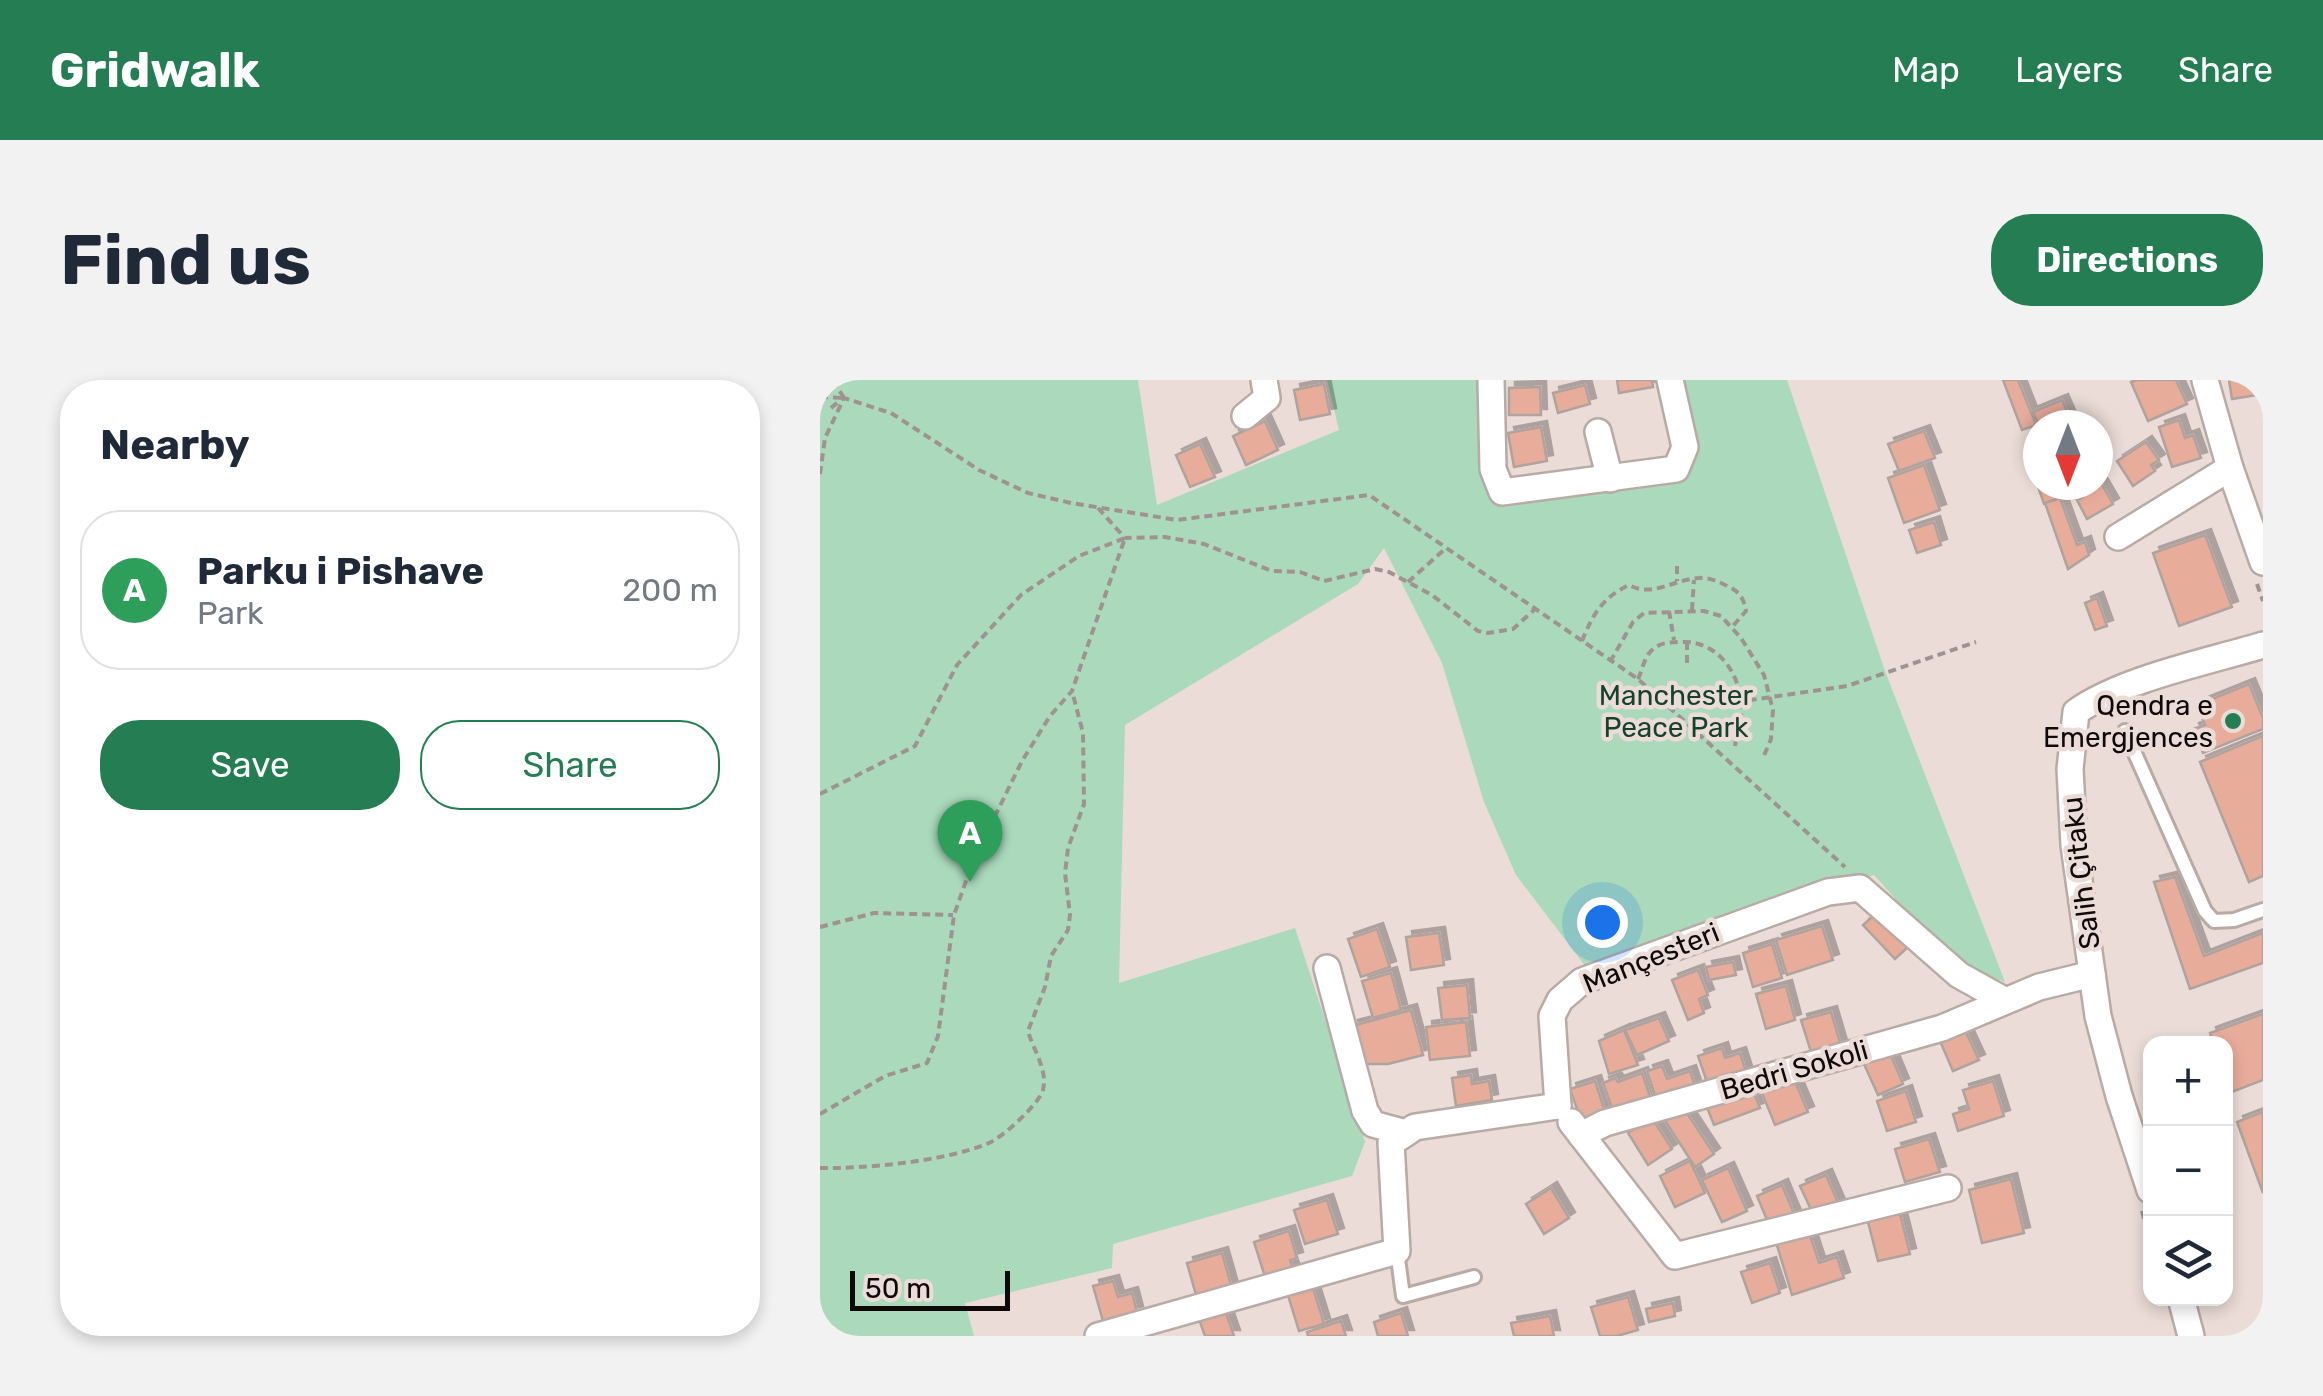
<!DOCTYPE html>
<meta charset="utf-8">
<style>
:root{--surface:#fff;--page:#f2f2f3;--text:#1f2937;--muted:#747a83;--line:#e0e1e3;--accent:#257e53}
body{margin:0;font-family:Rubik,sans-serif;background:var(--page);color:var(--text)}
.controls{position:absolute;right:30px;bottom:30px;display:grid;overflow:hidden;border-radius:20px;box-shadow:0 5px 15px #0003}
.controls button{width:90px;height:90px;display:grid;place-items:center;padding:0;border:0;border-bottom:2px solid var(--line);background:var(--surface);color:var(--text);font:50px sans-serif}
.compass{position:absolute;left:1203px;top:30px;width:90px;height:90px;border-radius:50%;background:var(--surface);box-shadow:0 5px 15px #0003;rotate:180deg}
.scale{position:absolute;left:30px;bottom:25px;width:160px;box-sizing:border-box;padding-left:10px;border:5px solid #0f0a09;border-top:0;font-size:28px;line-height:35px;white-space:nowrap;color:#0f0a09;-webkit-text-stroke:8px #ebdcd7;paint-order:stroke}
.you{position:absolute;left:782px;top:542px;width:35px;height:35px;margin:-25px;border:8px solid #fff;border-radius:50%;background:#1a73e8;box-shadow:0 0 0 15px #1a73e833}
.badge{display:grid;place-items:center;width:65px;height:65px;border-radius:50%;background:var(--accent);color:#fff;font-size:32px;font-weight:700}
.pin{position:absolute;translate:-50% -82px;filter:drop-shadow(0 2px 5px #0008)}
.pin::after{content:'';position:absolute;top:52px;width:35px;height:30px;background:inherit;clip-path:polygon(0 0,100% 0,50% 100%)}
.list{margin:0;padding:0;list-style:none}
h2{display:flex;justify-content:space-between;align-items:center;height:130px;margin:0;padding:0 40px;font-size:42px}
h2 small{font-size:32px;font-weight:400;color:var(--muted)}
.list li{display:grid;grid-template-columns:65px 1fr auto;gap:30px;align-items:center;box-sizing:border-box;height:160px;margin:0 20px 20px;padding:0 20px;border:2px solid var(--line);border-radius:40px}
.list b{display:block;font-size:38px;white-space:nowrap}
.list p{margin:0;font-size:32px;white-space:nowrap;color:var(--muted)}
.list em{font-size:32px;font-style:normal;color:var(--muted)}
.actions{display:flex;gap:20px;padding:30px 40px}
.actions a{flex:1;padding:22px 0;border:2px solid var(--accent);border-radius:40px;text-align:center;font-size:35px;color:var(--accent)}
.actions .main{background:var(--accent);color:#fff}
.icon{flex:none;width:55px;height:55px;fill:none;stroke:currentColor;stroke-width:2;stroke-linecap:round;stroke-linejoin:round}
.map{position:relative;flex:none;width:1443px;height:956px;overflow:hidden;border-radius:40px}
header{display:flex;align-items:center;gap:60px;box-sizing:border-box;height:140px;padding:0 50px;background:var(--accent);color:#fff}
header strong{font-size:48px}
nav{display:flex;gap:55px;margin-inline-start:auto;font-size:35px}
.intro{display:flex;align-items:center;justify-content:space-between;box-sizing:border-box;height:240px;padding:0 60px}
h1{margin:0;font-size:70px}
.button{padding:25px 45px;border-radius:40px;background:var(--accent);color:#fff;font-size:35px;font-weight:700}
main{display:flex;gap:60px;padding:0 60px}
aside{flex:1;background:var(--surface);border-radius:40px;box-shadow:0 5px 15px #0003}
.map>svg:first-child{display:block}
.green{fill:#aad9bc}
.building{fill:#e8ac9b;stroke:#b0a29d;stroke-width:2.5;filter:url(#shadow)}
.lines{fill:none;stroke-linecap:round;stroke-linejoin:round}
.service-casing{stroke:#b8aaa5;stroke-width:18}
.minor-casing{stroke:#b8aaa5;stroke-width:30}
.path{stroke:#9f9390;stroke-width:4;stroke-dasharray:8 5;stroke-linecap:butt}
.service{stroke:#fff;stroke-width:12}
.minor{stroke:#fff;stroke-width:25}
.poi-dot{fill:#257e53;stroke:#ebdcd7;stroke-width:4}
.labels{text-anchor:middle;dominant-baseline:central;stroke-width:9;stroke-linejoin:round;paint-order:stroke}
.park-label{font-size:28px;fill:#16422b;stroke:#ebdcd7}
.poi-label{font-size:28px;fill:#0f0a09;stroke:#ebdcd7;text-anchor:end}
.street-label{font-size:28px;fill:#0f0a09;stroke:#ebdcd7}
</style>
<header>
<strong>Gridwalk</strong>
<nav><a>Map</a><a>Layers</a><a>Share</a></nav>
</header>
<div class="intro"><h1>Find us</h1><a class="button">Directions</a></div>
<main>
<aside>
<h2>Nearby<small></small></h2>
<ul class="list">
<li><span class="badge" style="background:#2e9e5b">A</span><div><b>Parku i Pishave</b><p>Park</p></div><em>200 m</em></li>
</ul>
<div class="actions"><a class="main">Save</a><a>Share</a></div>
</aside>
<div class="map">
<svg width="1443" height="956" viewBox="0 0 1443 956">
<defs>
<filter id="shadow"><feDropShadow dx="6" dy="-6" stdDeviation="0" flood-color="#0004"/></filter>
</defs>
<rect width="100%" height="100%" fill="#ebdcd7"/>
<path class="green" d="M0,0H318L337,125L519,50L507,0H660L671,117L859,94L858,0H967L1065,291L1185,602L1131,581L1054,495L766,587L696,495L664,422L622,283L564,168L538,204L305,345L299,603L475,548L545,762L532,796L293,864L292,888L145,923L154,956H0Z"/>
<g class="building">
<path d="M797,0H832L833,7L799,13Z"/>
<path d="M1183,0H1198L1216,45L1202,50Z"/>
<path d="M1316,0H1356L1367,24L1328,41L1311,2Z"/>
<path d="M1409,0H1443V14L1412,19Z"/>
<path d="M504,4L510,34L480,40L474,10Z"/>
<path d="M765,5L770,24L738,33L733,13Z"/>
<path d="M720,7L721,35H689V8Z"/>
<path d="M1242,20L1253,45H1219L1213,32Z"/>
<path d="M1359,40L1365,58L1373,55L1381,78L1352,87L1339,47Z"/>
<path d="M445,41L458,70L426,85L413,56Z"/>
<path d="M721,47L727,81L694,87L688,53Z"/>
<path d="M1104,51L1115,78L1079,91L1068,64Z"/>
<path d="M1326,62L1339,80L1331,85L1335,91L1313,106L1297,81Z"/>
<path d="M380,64L395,97L370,107L356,75Z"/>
<path d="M1218,70V105H1236L1240,118L1224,124L1207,74Z"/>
<path d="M1104,85L1120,130L1084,143L1068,98Z"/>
<path d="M1278,98L1293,124L1267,139L1257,120L1263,117L1258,108L1278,105Z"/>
<path d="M1240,118L1257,165L1265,162L1269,175L1248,189L1225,123Z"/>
<path d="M1114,142L1121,165L1097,173L1089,150Z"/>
<path d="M1385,155L1412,227L1359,246L1333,173Z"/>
<path d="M1277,218L1287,246L1275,250L1265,223Z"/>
<path d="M1429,304L1443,338V349L1383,373L1373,349L1385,345L1377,325Z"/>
<path d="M1443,356V496L1429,502L1380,382Z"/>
<path d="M1355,497L1384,576L1443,553V583L1370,609L1334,502Z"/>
<path d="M1056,533L1088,567L1075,579L1043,545Z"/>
<path d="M1002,546L1013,580L967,595L956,560Z"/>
<path d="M557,549L570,587L541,597L528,559Z"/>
<path d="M619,553L624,585L591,590L586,557Z"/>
<path d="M952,564L962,598L933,607L923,573Z"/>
<path d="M913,582L916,595L889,600L886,587Z"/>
<path d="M878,590L888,615L879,619L884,633L868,640L852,600Z"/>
<path d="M571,593L581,630L553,638L542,601Z"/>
<path d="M647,605L650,638L622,640L618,608Z"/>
<path d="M966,606L975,640L946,649L936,614Z"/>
<path d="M591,630L603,675L568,684H542L532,646Z"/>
<path d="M1011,632L1021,666L992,675L981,640Z"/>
<path d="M1443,634V700L1412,712L1406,696V664H1393L1390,653Z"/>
<path d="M839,638L849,661L817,675L805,650Z"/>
<path d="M646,642L650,676L610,680L606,647Z"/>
<path d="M804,650L818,685L789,694L779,661Z"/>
<path d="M1145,650L1159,680L1133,691L1120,661Z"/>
<path d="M902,668L905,678L920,673L927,695L889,708L878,676Z"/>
<path d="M1070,673L1083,704L1058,715L1044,684Z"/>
<path d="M842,686L847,699L870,691L876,709L837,722L827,691Z"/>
<path d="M822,693L832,722L795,736L783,703L795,698L798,702Z"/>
<path d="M651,695L652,704L669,701L672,720L636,726L632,698Z"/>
<path d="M974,699L988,732L955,745L942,713Z"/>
<path d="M775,701L786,735L762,743L750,709Z"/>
<path d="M1173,701L1184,736L1138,751L1133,734L1149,729L1143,710Z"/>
<path d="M932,707L940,728L894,745L886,725Z"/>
<path d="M1086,711L1096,742L1067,751L1057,721Z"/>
<path d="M863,727L894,774L875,787L844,739Z"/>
<path d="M1443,732V813L1417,742Z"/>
<path d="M832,738L852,769L828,785L808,753Z"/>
<path d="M1109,759L1120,792L1085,802L1075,769Z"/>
<path d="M870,781L885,813L855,827L840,796Z"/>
<path d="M908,788L927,831L902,842L882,800Z"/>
<path d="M1006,795L1019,825L994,836L980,806Z"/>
<path d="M1191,799L1204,853L1162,863L1149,810Z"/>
<path d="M962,805L975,836L950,847L937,816Z"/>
<path d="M731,808L749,838L724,854L706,824Z"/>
<path d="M507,820L518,854L485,864L474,830Z"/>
<path d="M1079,830L1090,874L1058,881L1047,838Z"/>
<path d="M469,851L477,878L470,880L475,895L447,903L434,862Z"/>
<path d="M989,852L999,883L1017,877L1024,898L972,915L956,862Z"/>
<path d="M402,873L413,912L378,922L367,883Z"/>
<path d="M950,883L960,913L932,923L921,892Z"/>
<path d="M293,901L298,917L312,913L317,932L283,941L273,906Z"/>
<path d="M492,905L504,944L479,951L467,912Z"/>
<path d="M808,917L818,950L797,956H780L771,927Z"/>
<path d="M853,923L855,936L829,942L826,929Z"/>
<path d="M405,930L414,956H385L379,939Z"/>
<path d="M581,933L588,956H558L554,942Z"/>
<path d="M730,936L734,956H694L691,943Z"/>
<path d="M521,941L526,956H488L487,952Z"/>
</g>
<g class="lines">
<defs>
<g id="service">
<path d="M1305,351L1385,531L1394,541L1414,540L1443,530"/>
<path d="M577,871L583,916L654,897"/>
</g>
<g id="minor">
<path d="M671,0L673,89L682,112L856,89L865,67L850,0"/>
<path d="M1385,0L1410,88L1443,182"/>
<path d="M425,36L447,18L444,0"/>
<path d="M778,52L790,99"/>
<path d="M1298,157L1410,88"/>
<path d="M507,588L545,731L553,744L586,753"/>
<path d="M738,726L732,636L740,620L762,601L1008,512L1040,508L1139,595L1184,620"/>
<path d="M751,742L855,876L1128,808"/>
<path d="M761,755L785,743L1122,648L1219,607L1272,594"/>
<path d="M1330,810L1299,716L1278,636L1254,465L1250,389L1256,332C1302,299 1387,282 1443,265"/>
<path d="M1361,918L1371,956"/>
<path d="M278,956L577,871L571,763L595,747L738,726"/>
</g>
</defs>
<use href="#service" class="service-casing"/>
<use href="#minor" class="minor-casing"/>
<g class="path">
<path d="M13,0L24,18"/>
<path d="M0,17L24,18"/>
<path d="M11,28L23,18"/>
<path d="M0,94L5,58L24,18L71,33L159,90L208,113L251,123L357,140L549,115L818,299L1025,487"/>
<path d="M278,128L305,158L345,157L384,164L452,191L480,192L504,201L555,189L569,192L612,215L658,251L668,253L693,249L714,230"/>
<path d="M857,186V201"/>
<path d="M588,202L626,168"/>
<path d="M1437,204L1443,221"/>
<path d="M872,230L874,200"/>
<path d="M849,231L854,260"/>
<path d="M762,261C773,234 782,218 809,205C832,218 855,199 879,198C889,197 900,202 909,207C920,212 924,219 926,231L912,247"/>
<path d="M867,262V285"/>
<path d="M790,282L813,242L824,233L884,231L901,236L921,258L944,295L953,330L951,359L943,378"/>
<path d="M818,299C822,291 824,278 831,271C838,263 850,262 860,262C894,260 916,287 921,319C924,334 917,351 915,366"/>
<path d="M903,324L1027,306L1156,262"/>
<path d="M0,414L95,366L137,285L201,215L259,176L305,158"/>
<path d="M0,547L54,533L133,535"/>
<path d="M0,734L65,696L107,683L118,656L134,535L153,481L202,381L230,336L252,311L305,158"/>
<path d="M0,788C45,789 127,781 169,763C183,757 219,724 223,710C228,689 213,670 208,651L225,607L231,576L248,550L250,535L245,493L248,468L264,424L263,353L252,311"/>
<path d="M1322,831L1330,860"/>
</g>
<use href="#service" class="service"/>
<use href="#minor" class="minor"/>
</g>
<circle class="poi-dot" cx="1413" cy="341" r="10"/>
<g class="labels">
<g class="park-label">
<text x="856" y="315">Manchester<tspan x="856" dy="32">Peace Park</tspan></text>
</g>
<g class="poi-label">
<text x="1393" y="325">Qendra e<tspan x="1393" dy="32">Emergjences</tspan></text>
</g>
<g class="street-label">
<text transform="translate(1261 493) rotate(-97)">Salih Çitaku</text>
<text transform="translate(831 578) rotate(-22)">Mançesteri</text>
<text transform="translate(974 690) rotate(-16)">Bedri Sokoli</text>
</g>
</g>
</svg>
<div class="controls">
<button>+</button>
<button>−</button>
<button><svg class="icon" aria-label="layers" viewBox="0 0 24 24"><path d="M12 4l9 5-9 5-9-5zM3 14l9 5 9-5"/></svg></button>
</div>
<svg class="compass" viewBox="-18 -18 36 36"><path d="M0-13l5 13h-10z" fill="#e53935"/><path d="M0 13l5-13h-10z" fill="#747a83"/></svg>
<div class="scale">50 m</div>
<div class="you"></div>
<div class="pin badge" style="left:150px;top:502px;background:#2e9e5b">A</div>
</div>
</main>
